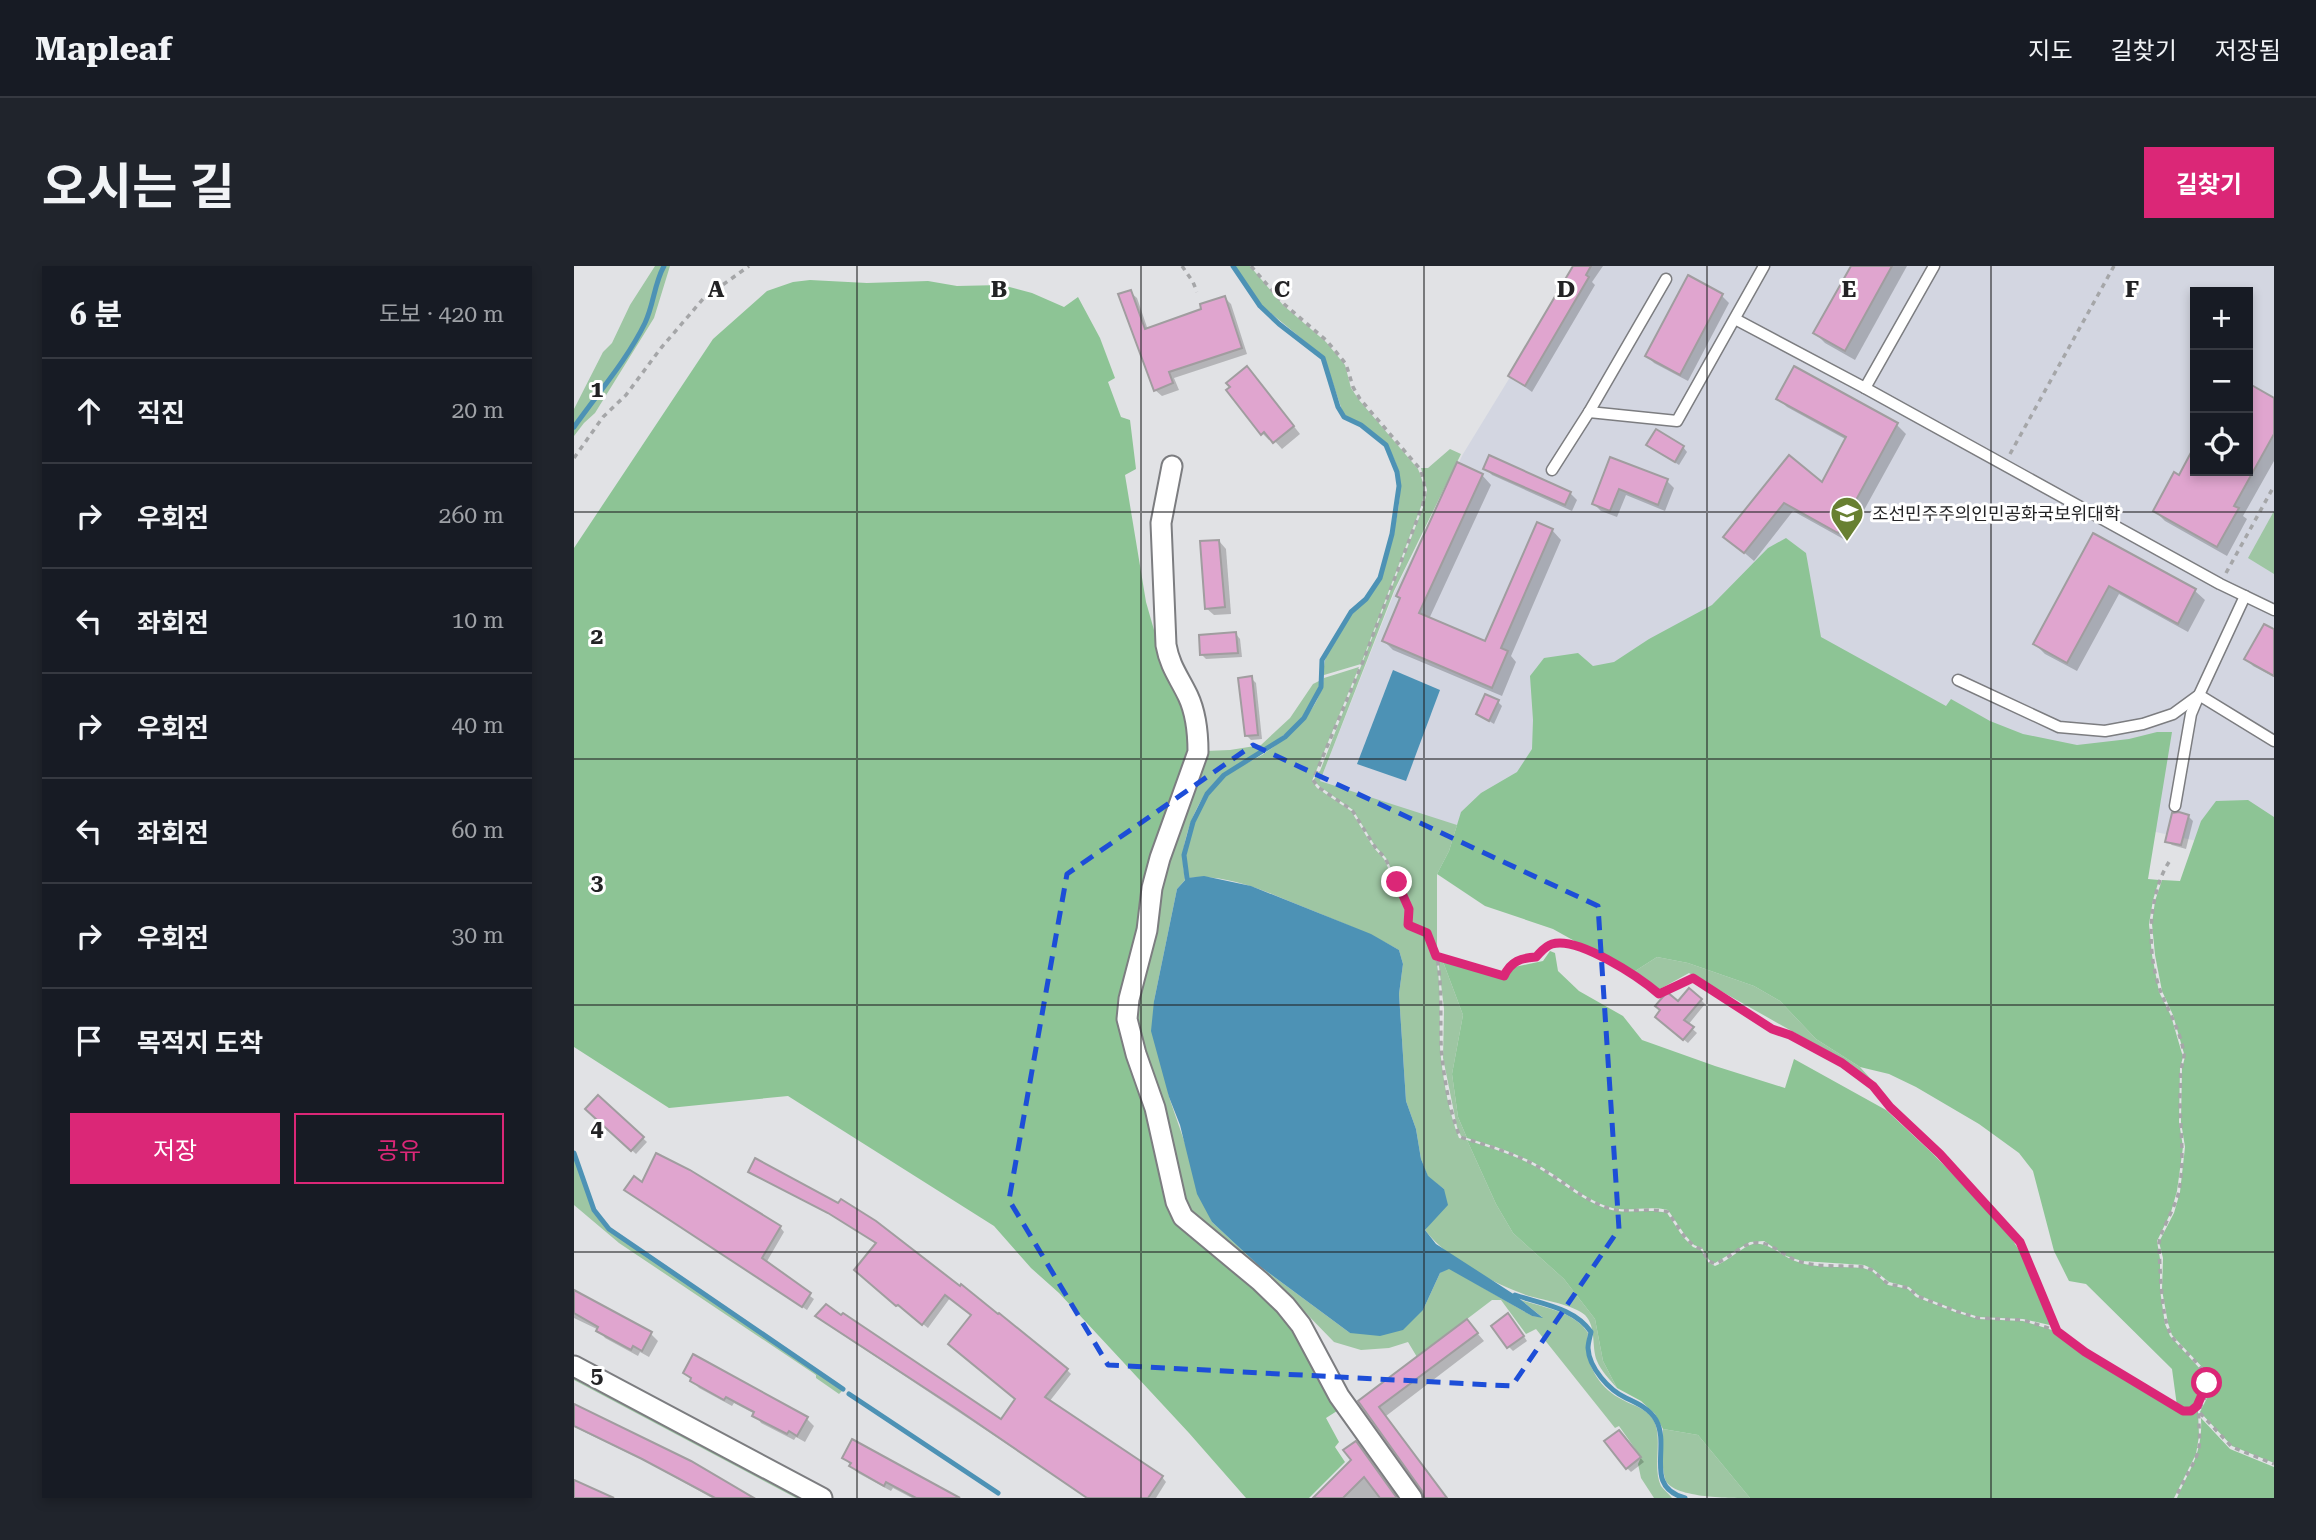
<!DOCTYPE html>
<html lang="ko">
<meta charset="utf-8">
<style>
:root{--surface:#171b24;--page:#20242c;--text:#f1f3f6;--muted:#9ea1a6;--line:#363941;--accent:#db2777}
body{margin:0;font-family:"Roboto Serif","Noto Sans KR",serif;background:var(--page);color:var(--text)}
.controls{position:absolute;right:21px;top:21px;display:grid;overflow:hidden;border-radius:0px;box-shadow:0 4px 10px #0003}
.controls button{width:63px;height:63px;display:grid;place-items:center;padding:0;border:0;border-bottom:2px solid var(--line);background:var(--surface);color:var(--text);font:35px sans-serif}
.stop{position:absolute;width:21px;height:21px;margin:-16px;border:5px solid #db2777;border-radius:50%;background:#fff}
.stop.end{background:#db2777;border-color:#fff;box-shadow:0 2px 7px #0008}
.list{margin:0;padding:0;list-style:none}
h2{display:flex;justify-content:space-between;align-items:center;height:91px;margin:0;padding:0 28px;font-size:30px}
h2 small{font-size:23px;font-weight:400;color:var(--muted)}
.list li{display:grid;grid-template-columns:46px 1fr auto;gap:21px;align-items:center;box-sizing:border-box;height:105px;padding:0 28px;border-top:2px solid var(--line)}
.list b{display:block;font-size:26px;white-space:nowrap}
.list em{font-size:23px;font-style:normal;color:var(--muted)}
.actions{display:flex;gap:14px;padding:21px 28px}
.actions a{flex:1;padding:16px 0;border:2px solid var(--accent);border-radius:0px;text-align:center;font-size:24px;color:var(--accent)}
.actions .main{background:var(--accent);color:#fff}
.icon{flex:none;width:38px;height:38px;fill:none;stroke:currentColor;stroke-width:2;stroke-linecap:round;stroke-linejoin:round}
.map{position:relative;flex:none;width:1700px;height:1232px;overflow:hidden;border-radius:0px}
header{display:flex;align-items:center;gap:42px;box-sizing:border-box;height:98px;padding:0 35px;background:var(--surface);border-bottom:2px solid var(--line)}
header strong{font-size:33px}
nav{display:flex;gap:38px;margin-inline-start:auto;font-size:24px}
.intro{display:flex;align-items:center;justify-content:space-between;box-sizing:border-box;height:168px;padding:0 42px}
h1{margin:0;font-size:49px}
.button{padding:18px 32px;border-radius:0px;background:var(--accent);color:#fff;font-size:24px;font-weight:700}
main{display:flex;gap:42px;padding:0 42px}
aside{flex:1;background:var(--surface);border-radius:0px;box-shadow:0 4px 10px #0003}
.map>svg:first-child{display:block}
.built{fill:#d3d6e1;fill-rule:evenodd}
.green{fill:#9ec6a3}
.forest{fill:#8dc495}
.water{fill:#4d92b5}
.shadow{fill:#0003}
.lines{fill:none;stroke-linecap:round;stroke-linejoin:round}
.stream{stroke:#4d92b5;stroke-width:5}
.building{fill:#e0a5cf;stroke:#a09d9f;stroke-width:2}
.lane-casing{stroke:#7c7d80;stroke-width:13}
.street-casing{stroke:#7c7d80;stroke-width:23}
.path{stroke:#a5a6a8;stroke-width:3.5;stroke-dasharray:5 5;stroke-linecap:butt}
.lane{stroke:#fff;stroke-width:10}
.street{stroke:#fff;stroke-width:19}
.route{stroke:#db2777;stroke-width:9}
.marked{fill:none;stroke:#1d4ed8;stroke-width:5;stroke-dasharray:14 9;stroke-linejoin:round}
.grid{fill:none;stroke:#232325;stroke-width:2;stroke-opacity:0.55}
.labels{text-anchor:middle;dominant-baseline:central;stroke-width:6;stroke-linejoin:round;paint-order:stroke}
.poi-label{font-size:18px;fill:#232325;stroke:#fff;text-anchor:start}
.grid-label{font-size:23px;text-anchor:middle;font-weight:bold;fill:#232325;stroke:#fff;stroke-width:6;stroke-linejoin:round;paint-order:stroke}
</style>
<header>
<strong>Mapleaf</strong>
<nav><a>지도</a><a>길찾기</a><a>저장됨</a></nav>
</header>
<div class="intro"><h1>오시는 길</h1><a class="button">길찾기</a></div>
<main>
<aside>
<h2>6 분<small>도보 · 420 m</small></h2>
<ul class="list">
<li><svg class="icon" aria-label="ahead" viewBox="0 0 24 24"><path d="M12 20V5M6 11l6-6 6 6"/></svg><div><b>직진</b></div><em>20 m</em></li>
<li><svg class="icon" aria-label="right" viewBox="0 0 24 24"><path d="M7 20v-9h11M14 6l5 5-5 5"/></svg><div><b>우회전</b></div><em>260 m</em></li>
<li><svg class="icon" aria-label="left" viewBox="0 0 24 24"><path d="M17 20v-9H6M10 6l-5 5 5 5"/></svg><div><b>좌회전</b></div><em>10 m</em></li>
<li><svg class="icon" aria-label="right" viewBox="0 0 24 24"><path d="M7 20v-9h11M14 6l5 5-5 5"/></svg><div><b>우회전</b></div><em>40 m</em></li>
<li><svg class="icon" aria-label="left" viewBox="0 0 24 24"><path d="M17 20v-9H6M10 6l-5 5 5 5"/></svg><div><b>좌회전</b></div><em>60 m</em></li>
<li><svg class="icon" aria-label="right" viewBox="0 0 24 24"><path d="M7 20v-9h11M14 6l5 5-5 5"/></svg><div><b>우회전</b></div><em>30 m</em></li>
<li><svg class="icon" aria-label="arrive" viewBox="0 0 24 24"><path d="M6 21V4h12l-3 4 3 4H6"/></svg><div><b>목적지 도착</b></div></li>
</ul>
<div class="actions"><a class="main">저장</a><a>공유</a></div>
</aside>
<div class="map">
<svg width="1700" height="1232" viewBox="0 0 1700 1232">
<rect width="100%" height="100%" fill="#e1e2e5"/>
<path class="built" d="M1004,0H1700V592L1414,529L940,580L746,515L821,325L889,188ZM1621,26H1674V205H1621Z"/>
<g class="green">
<path d="M81,0H89C79,18 78,39 69,58C50,94 24,126 0,159V143L29,86L38,77L56,39Z"/>
<path d="M92,0H96L80,52L21,147L10,157L0,170V163C24,129 56,94 73,56C81,38 82,18 92,0Z"/>
<path d="M660,0H676L709,39L752,76L771,99L777,122L785,134L844,203C850,216 851,225 848,238L787,398L750,409C748,388 764,363 778,347C785,339 794,333 800,324C809,311 812,294 816,279C833,219 834,177 770,150L750,91L687,39L678,29Z"/>
<path d="M876,183L887,188L820,325L746,515L883,559L875,585L863,608V689L854,667L835,657L836,643L812,592L801,580L779,544L745,520L740,514L742,508L746,505L850,239L853,224L847,202H854Z"/>
<path d="M1700,245V308L1674,292Z"/>
<path d="M785,401L738,515L743,522L777,545L799,581L810,593L833,644V659C839,662 848,664 852,669C872,691 863,763 867,792C870,818 875,847 885,872L893,874L922,938L939,967L990,1013L1021,1053L1029,1095L1043,1122C1036,1114 1027,1105 1023,1095C1017,1080 1023,1062 1011,1049C1000,1039 970,1034 955,1030C920,1018 873,993 851,964L865,946L870,923L854,911L847,893L842,863L832,835L825,728L829,698L825,684C795,667 764,655 732,642C695,627 655,607 614,612C613,605 612,598 612,591C612,566 632,526 651,510C662,502 676,496 688,489C715,471 745,446 750,412Z"/>
<path d="M747,414C745,423 740,431 736,439C717,474 680,485 650,508C627,525 613,559 609,587C608,595 610,605 611,614L603,623L580,735L595,831L638,956L684,999L776,1067L849,1044L866,1007L875,1002L958,1050L968,1051L947,1034C970,1042 1000,1045 1014,1067C1009,1095 1023,1121 1049,1134C1060,1140 1074,1143 1080,1155C1089,1173 1078,1202 1087,1220C1090,1224 1095,1228 1098,1232H1080L1067,1212L1064,1198L1067,1191L1045,1160L1041,1162L962,1063L952,1068L927,1034H918L843,1091L834,1076L815,1082L787,1084L760,1076L725,1040L615,949L562,756V728L585,618L632,485L656,484L687,479L716,452L739,418Z"/>
<path d="M1083,691L1114,697L1180,720L1206,735L1242,773L1286,801L1303,820L1269,794L1115,707L1086,723L1058,707Z"/>
<path d="M864,692L868,693L889,749L878,808L884,851L893,872L887,870L883,861L869,792L870,743Z"/>
<path d="M0,891L19,945L34,964L269,1124L265,1128L242,1112V1109L45,977L0,939Z"/>
<path d="M0,1108L233,1232H222L0,1114Z"/>
<path d="M1089,1163L1124,1169L1176,1232C1154,1232 1097,1232 1091,1213C1087,1197 1088,1179 1089,1163Z"/>
</g>
<g class="forest">
<path d="M236,14L293,17L354,15L383,20L428,19L458,27L490,41L504,31L526,72L541,112L534,116L547,151L556,154L562,203L551,209L572,336L588,392L605,424L618,474L552,729L599,939L722,1060L763,1145L752,1152L765,1176L761,1181L771,1196L735,1232H672L615,1167L485,1027L457,1002L420,960L214,830L95,842L0,781V282L139,73L193,25L219,16Z"/>
<path d="M1212,272L1232,287L1247,371L1372,440L1377,433L1416,455L1449,468L1503,479L1555,473L1583,466H1598L1574,613L1585,614L1579,634L1575,658L1578,689L1585,726L1597,750L1609,791L1606,802L1605,856L1609,881L1603,925L1597,946L1583,975L1586,993V1024L1591,1058L1596,1070L1627,1104L1632,1117L1623,1139L1616,1144L1603,1140L1598,1103L1512,1018L1495,1015L1480,985L1459,905L1445,887L1405,858L1342,821L1315,808L1286,801L1242,773L1206,735L1180,720L1114,697L1083,691L1058,707L979,663L911,640L863,608L875,585L887,546L907,527L943,506L958,483L959,454L956,410L970,392L1004,387L1019,400L1040,396L1075,373L1138,339L1194,282Z"/>
<path d="M1674,534L1700,551V1197L1658,1180L1626,1146L1634,1130V1117L1630,1103L1598,1069L1594,1057L1588,1024L1589,992L1585,976L1600,947L1606,926L1611,881L1607,856L1608,802L1611,791L1599,749L1588,725L1581,689L1578,658L1581,635L1588,614L1606,615L1627,555L1642,535Z"/>
<path d="M976,685L981,687L984,705L1005,725L1049,750L1068,774L1141,800L1211,822L1220,793L1312,844L1358,887L1431,962L1448,989L1480,1060L1449,1053L1405,1051L1382,1044L1344,1029L1335,1021L1315,1016L1299,1003L1290,999L1228,995L1212,990L1190,975L1176,976L1141,997L1135,994L1128,982L1120,979L1111,969L1094,944C1073,939 1053,947 1035,941C1008,932 988,912 964,899C942,887 917,879 893,872L884,851L878,808L889,749L868,693L931,712L936,702L969,695Z"/>
<path d="M893,874C917,882 943,890 964,902C987,915 1008,935 1034,943C1052,949 1073,942 1093,947L1109,971L1119,981L1127,984L1134,996L1141,1000C1154,995 1168,981 1179,978C1195,975 1209,992 1224,996C1244,1003 1268,1000 1289,1002L1298,1005L1314,1019L1334,1023L1342,1031L1381,1046L1404,1053L1449,1055L1478,1064L1546,1111L1603,1145L1604,1143L1610,1146H1618L1625,1140L1632,1122V1129L1624,1145L1625,1170L1622,1188L1600,1232H1176L1124,1169L1089,1163L1081,1148L1067,1135L1043,1122L1029,1095L1021,1053L990,1013L939,967L922,938Z"/>
<path d="M1627,1152L1656,1183L1700,1201V1232H1603C1616,1202 1629,1187 1627,1152Z"/>
</g>
<g class="water">
<path d="M819,404L866,424L832,515L783,498Z"/>
<path d="M630,610L677,620L797,668L825,684L829,698L825,728L832,835L842,863L847,893L854,910L870,923L874,939L851,964L862,978L941,1029L969,1052L958,1050L875,1003L866,1007L849,1044L829,1064L806,1070L776,1067L684,999L638,956L623,928L606,859L595,831L577,765L580,735L603,623L613,612Z"/>
</g>
<g class="shadow">
<path d="M1001,0H1029L1018,16L1021,19L958,126L936,110Z"/>
<path d="M1279,0H1333L1281,94L1251,77L1241,67Z"/>
<path d="M1115,12L1148,30L1155,37L1114,115L1080,97L1073,90Z"/>
<path d="M556,26L563,32L574,64L630,44L651,32L657,38L673,88L600,112L605,124L588,130L581,124Z"/>
<path d="M1221,102L1323,159L1332,168L1273,275L1219,245L1180,295L1152,271L1215,191L1249,218L1273,174L1213,141L1204,132Z"/>
<path d="M680,110L726,168L708,183L698,172L695,174L688,167Z"/>
<path d="M1674,119L1700,134V195L1669,250L1673,253L1653,290L1591,255L1581,245L1605,211L1621,182V205H1674Z"/>
<path d="M1075,179L1109,181L1113,186L1105,199Z"/>
<path d="M1037,193L1093,215L1100,222L1091,245L1052,229L1043,251L1027,245L1020,238Z"/>
<path d="M911,202L996,227L1003,234L998,245L918,209Z"/>
<path d="M908,209L917,219L855,353L912,377L978,264L987,274L937,390L942,396L928,430L819,384L810,375L827,333L824,330Z"/>
<path d="M1519,270L1621,325L1631,334L1614,366L1545,328L1503,405L1471,388L1461,378Z"/>
<path d="M645,275L652,283L657,348L640,349L632,342Z"/>
<path d="M1700,365V411L1679,400L1672,392Z"/>
<path d="M662,368L666,373L668,391L632,393L628,389Z"/>
<path d="M677,412L682,417L688,473L677,474L673,470Z"/>
<path d="M923,435L928,440L920,458L904,448Z"/>
<path d="M1614,550L1619,555L1612,583L1598,579L1593,575Z"/>
<path d="M1127,734L1131,738L1114,759L1123,767L1114,777L1087,755L1104,737Z"/>
<path d="M24,831L73,876L62,888L14,843Z"/>
<path d="M182,894L493,1104L497,1108L475,1136L588,1211L592,1216L582,1232H514L248,1055L244,1050L427,1155L443,1133L399,1050L376,1032L354,1062L287,1009L304,978L261,951L181,910L176,906Z"/>
<path d="M69,918L206,961L210,966L192,997L240,1033L233,1044L57,928Z"/>
<path d="M0,1025L77,1068L84,1075L75,1091L66,1086L64,1090L31,1072L25,1064L0,1052Z"/>
<path d="M939,1054L953,1075L939,1085L935,1081Z"/>
<path d="M893,1055L910,1075L812,1150L873,1232H852L850,1224L786,1135Z"/>
<path d="M111,1107L233,1153L240,1160L231,1176L222,1171L220,1174L187,1157L181,1148L160,1137L158,1140L125,1122Z"/>
<path d="M0,1140L176,1232H138L75,1197L0,1161Z"/>
<path d="M1049,1170L1070,1196L1057,1206L1053,1202Z"/>
<path d="M782,1177L789,1184L823,1232H741L779,1194Z"/>
<path d="M270,1192L382,1232H338L319,1222L317,1225L284,1207Z"/>
</g>
<g class="lines">
<g class="stream">
<path d="M0,161C24,127 53,94 71,57C80,38 80,18 90,0"/>
<path d="M613,612L610,589L619,556L633,528L650,509L711,471L730,452L747,421L748,394L777,346L792,333L806,312L818,268L825,220L823,206L812,179L787,159L770,151L764,141L749,92L705,58L686,40L659,0"/>
<path d="M0,887L20,944L35,963L269,1123"/>
<path d="M941,1029C968,1038 1001,1042 1017,1066C1016,1071 1014,1077 1014,1082C1015,1102 1035,1124 1052,1132C1063,1137 1076,1143 1082,1154C1097,1181 1069,1221 1111,1232"/>
<path d="M275,1128L424,1227"/>
</g>
</g>
<g class="building">
<path d="M999,0H1017L1012,9L1015,11L951,120L934,110Z"/>
<path d="M1277,0H1318L1271,85L1239,67Z"/>
<path d="M1114,9L1149,28L1106,109L1071,90Z"/>
<path d="M557,24L571,63L627,43L626,38L651,30L668,82L595,106L599,117L580,125L544,28Z"/>
<path d="M673,100L720,160L699,177L690,166L687,169L652,124L656,121L652,117Z"/>
<path d="M1220,100L1324,157L1264,267L1210,237L1170,287L1149,271L1215,189L1248,216L1272,171L1202,133Z"/>
<path d="M1674,117L1700,132V168L1660,240L1665,242L1643,281L1579,245L1600,206L1605,209L1621,179V205H1674Z"/>
<path d="M1082,163L1110,180L1101,196L1072,179Z"/>
<path d="M915,189L997,226L991,239L909,203Z"/>
<path d="M1036,191L1094,213L1084,239L1045,223L1036,245L1018,238Z"/>
<path d="M883,196L909,208L845,347L911,375L963,256L979,263L927,382L934,385L918,422L808,375L826,332L822,330Z"/>
<path d="M1519,267L1622,323L1604,358L1535,320L1493,397L1459,378Z"/>
<path d="M645,274L651,341L631,343L626,275Z"/>
<path d="M1690,358L1700,363V410L1670,393Z"/>
<path d="M662,366L664,387L626,389L625,369Z"/>
<path d="M678,410L684,469L671,470L664,412Z"/>
<path d="M911,428L925,434L915,455L902,448Z"/>
<path d="M1605,546L1615,549L1607,579L1591,576L1598,547Z"/>
<path d="M1115,722L1128,733L1110,754L1120,761L1109,774L1081,751L1086,744L1081,740L1093,726L1104,735Z"/>
<path d="M24,829L70,871L57,885L11,843Z"/>
<path d="M82,887L116,904L207,960L188,992L237,1027L228,1041L50,924L60,910L68,916Z"/>
<path d="M181,892L264,937L267,933L302,955L386,1020L387,1018L424,1048L425,1047L494,1103L471,1131L589,1210L574,1232H513L380,1141L241,1050L252,1038L267,1049L269,1047L427,1153L441,1133L374,1078L397,1049L371,1029L348,1059L324,1039L322,1040L280,1004L302,977L254,947L174,906Z"/>
<path d="M0,1024L78,1066L68,1085L59,1080L57,1084L22,1065L24,1061L0,1047Z"/>
<path d="M934,1047L950,1070L933,1082L917,1060Z"/>
<path d="M893,1053L904,1067L805,1141L873,1232H850L848,1225L784,1135Z"/>
<path d="M119,1088L234,1151L223,1170L215,1165L213,1168L178,1150L180,1146L152,1131L150,1134L116,1115L117,1112L109,1107Z"/>
<path d="M0,1138L117,1195L180,1232H141L68,1193L0,1160Z"/>
<path d="M1045,1164L1067,1191L1052,1203L1030,1175Z"/>
<path d="M278,1173L342,1208L386,1232H342L312,1216L310,1220L275,1200L277,1197L268,1192Z"/>
<path d="M782,1175L823,1232H806L790,1211L769,1232H739L777,1194L769,1184Z"/>
<path d="M0,1214L40,1232H0Z"/>
</g>
<g class="lines">
<defs>
<g id="lane">
<path d="M1360,0L1291,122L1646,318L1700,344"/>
<path d="M1161,53L1291,122"/>
<path d="M1015,146L1103,155L1190,0"/>
<path d="M978,204L1015,146L1092,13"/>
<path d="M1384,414L1485,461L1531,465L1569,458L1599,448L1625,429L1671,330"/>
<path d="M1601,540L1617,448L1625,429L1700,475"/>
</g>
<g id="street">
<path d="M598,200L587,257L592,379C596,401 605,411 614,430C622,447 624,467 624,486L586,592L578,622L573,664L555,733L553,753L562,788L581,842L602,936L609,951L686,1015L711,1039L727,1059L765,1130L838,1232"/>
<path d="M0,1100L248,1232"/>
</g>
</defs>
<use href="#lane" class="lane-casing"/>
<use href="#street" class="street-casing"/>
<g class="path">
<path d="M608,0L619,16L623,26"/>
<path d="M677,0L710,38L753,75L772,98L779,121L786,133L846,203C851,216 852,225 849,238L788,398L739,514L744,521L778,544L801,581L811,592L828,626L835,643L834,658C840,661 849,663 853,668C873,692 864,761 868,791C871,818 876,846 886,871C912,879 939,887 963,900C987,913 1007,933 1034,942C1053,948 1074,941 1094,946L1110,970L1120,980L1127,983L1135,995L1141,998C1154,993 1167,979 1179,977C1196,974 1209,990 1224,995C1244,1002 1268,999 1290,1001L1298,1004L1314,1018L1335,1022L1343,1030L1382,1045L1404,1052L1449,1054L1484,1065L1511,1085L1609,1145H1617L1623,1140L1633,1117"/>
<path d="M1436,188L1540,0"/>
<path d="M0,192L29,151L52,129L87,82L129,33L175,0"/>
<path d="M1652,307L1700,220"/>
<path d="M1595,596C1573,630 1572,691 1588,729C1596,748 1607,767 1610,788C1610,794 1608,798 1607,804C1606,812 1607,821 1606,830C1606,864 1611,891 1605,925C1602,941 1584,968 1585,979C1586,1001 1587,1048 1596,1067C1606,1086 1630,1095 1633,1118C1635,1130 1626,1137 1625,1147C1624,1162 1628,1175 1623,1189C1617,1204 1607,1217 1602,1232"/>
<path d="M862,690L930,710C936,695 947,692 962,692C967,686 971,680 978,678C1004,670 1065,711 1085,728L1119,712L1198,763L1216,769L1268,797L1299,820L1316,841L1366,888L1446,976L1484,1065"/>
<path d="M1626,1147L1658,1181L1700,1198"/>
</g>
<use href="#lane" class="lane"/>
<use href="#street" class="street"/>
</g>
<g class="lines">
<path class="route" d="M823,616L835,643L834,659L853,667L862,690L930,710C937,695 947,692 962,691C967,686 971,680 978,678C1004,670 1065,711 1085,728L1119,712L1198,763L1216,769L1268,797L1299,820L1316,841L1366,888L1446,976L1483,1065L1511,1086L1609,1145H1617L1623,1140L1633,1117"/>
</g>
<path class="marked" d="M679,479L1024,640L1045,963L938,1120L534,1099L435,934L493,608Z"/>
<path class="grid" d="M283,0V1232M567,0V1232M850,0V1232M1133,0V1232M1417,0V1232M0,246H1700M0,493H1700M0,739H1700M0,986H1700"/>
<defs>
<symbol id="university-pin" viewBox="-11 -11 22 30"><path d="M0 17L-7.5 6A9.5 9.5 0 1 1 7.5 6Z" fill="#688032" stroke="#fff"/><path d="M0-5L7-2L0 1L-7-2ZM-4 1L0 2.5L4 1V4Q0 6-4 4Z" fill="#fff"/></symbol>
</defs>
<g fill-rule="evenodd">
<use href="#university-pin" x="1254" y="228" width="38" height="52"/>
</g>
<g class="labels">
<g class="poi-label">
<text x="1298" y="247">조선민주주의인민공화국보위대학</text>
</g>
</g>
<g class="grid-label">
<text x="142" y="31">A</text>
<text x="425" y="31">B</text>
<text x="708" y="31">C</text>
<text x="992" y="31">D</text>
<text x="1275" y="31">E</text>
<text x="1558" y="31">F</text>
<text x="23" y="131">1</text>
<text x="23" y="378">2</text>
<text x="23" y="624">3</text>
<text x="23" y="870">4</text>
<text x="23" y="1117">5</text>
</g>
</svg>
<div class="controls">
<button>+</button>
<button>−</button>
<button><svg class="icon" aria-label="locate" viewBox="0 0 24 24"><circle cx="12" cy="12" r="6"/><path d="M12 2v4M12 18v4M2 12h4M18 12h4"/></svg></button>
</div>
<div class="stop" style="left:1633px;top:1117px"></div>
<div class="stop end" style="left:823px;top:616px"></div>
</div>
</main>
